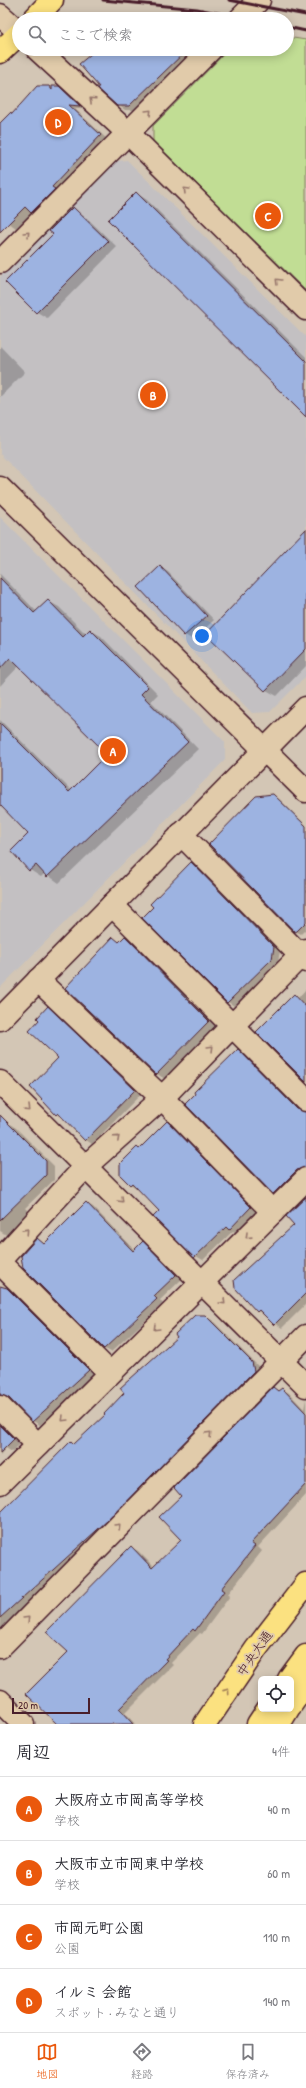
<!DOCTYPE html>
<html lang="ja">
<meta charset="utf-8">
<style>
:root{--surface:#fff;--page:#f2f2f3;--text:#2b2b33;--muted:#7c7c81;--line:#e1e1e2;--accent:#ea580c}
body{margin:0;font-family:"Patrick Hand","Klee One",sans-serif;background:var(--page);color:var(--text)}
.controls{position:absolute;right:12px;bottom:12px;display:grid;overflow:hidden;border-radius:6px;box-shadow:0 2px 10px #0003}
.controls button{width:36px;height:36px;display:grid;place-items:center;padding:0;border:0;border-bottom:1px solid var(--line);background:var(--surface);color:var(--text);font:20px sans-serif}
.scale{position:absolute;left:12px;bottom:10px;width:78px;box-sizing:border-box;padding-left:4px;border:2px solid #4a1f2b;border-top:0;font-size:11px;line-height:14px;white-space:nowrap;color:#4a1f2b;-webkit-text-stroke:3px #e1cbaa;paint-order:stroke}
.you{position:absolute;left:202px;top:636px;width:14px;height:14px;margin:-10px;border:3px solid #fff;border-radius:50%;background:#1a73e8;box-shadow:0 0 0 6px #1a73e833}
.badge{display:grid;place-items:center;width:26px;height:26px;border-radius:50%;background:var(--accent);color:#fff;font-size:13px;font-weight:700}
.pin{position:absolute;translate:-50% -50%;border:2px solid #fff;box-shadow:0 1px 4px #0006}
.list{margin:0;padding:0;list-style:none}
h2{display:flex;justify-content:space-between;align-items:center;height:52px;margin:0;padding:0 16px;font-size:17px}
h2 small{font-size:13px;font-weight:400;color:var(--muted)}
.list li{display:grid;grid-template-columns:26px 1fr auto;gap:12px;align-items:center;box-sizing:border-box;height:64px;padding:0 16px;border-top:1px solid var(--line)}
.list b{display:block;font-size:15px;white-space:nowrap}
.list p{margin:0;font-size:13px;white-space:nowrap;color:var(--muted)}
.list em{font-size:13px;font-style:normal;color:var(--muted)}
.icon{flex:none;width:22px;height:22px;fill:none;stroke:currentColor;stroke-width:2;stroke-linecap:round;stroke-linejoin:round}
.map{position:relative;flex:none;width:306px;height:1724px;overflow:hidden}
.search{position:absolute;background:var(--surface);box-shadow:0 2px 10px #0003;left:12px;right:12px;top:12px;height:44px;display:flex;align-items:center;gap:10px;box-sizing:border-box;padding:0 14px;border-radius:22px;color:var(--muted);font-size:15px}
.sheet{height:308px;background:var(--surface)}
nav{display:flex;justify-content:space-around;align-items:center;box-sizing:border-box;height:56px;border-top:1px solid var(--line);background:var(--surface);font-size:11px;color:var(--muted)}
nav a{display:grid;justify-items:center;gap:2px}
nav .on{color:var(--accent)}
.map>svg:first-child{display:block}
.built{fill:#c3c0c2}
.green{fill:#c1dd94;stroke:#867e60}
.shadow{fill:#0003}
.building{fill:#9db3e1;stroke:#4a1f2b}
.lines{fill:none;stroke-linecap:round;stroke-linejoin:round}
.street-casing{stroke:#4a1f2b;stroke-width:25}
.secondary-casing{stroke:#4a1f2b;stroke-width:25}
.primary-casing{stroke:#4a1f2b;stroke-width:25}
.highway-casing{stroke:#4a1f2b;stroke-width:25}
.street{stroke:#e1cbaa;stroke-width:22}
.secondary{stroke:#e1cbaa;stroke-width:22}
.primary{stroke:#fbe180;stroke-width:22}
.highway{stroke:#fbe180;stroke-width:22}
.rail{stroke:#4a1f2b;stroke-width:3}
.oneway{stroke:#96756a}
.oneway2{stroke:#a28056}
.labels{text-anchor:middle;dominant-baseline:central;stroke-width:4;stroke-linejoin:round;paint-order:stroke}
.street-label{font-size:13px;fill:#4a1f2b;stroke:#e1cbaa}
</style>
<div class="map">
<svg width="306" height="1724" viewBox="0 0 306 1724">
<rect width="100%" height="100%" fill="#d3c6b5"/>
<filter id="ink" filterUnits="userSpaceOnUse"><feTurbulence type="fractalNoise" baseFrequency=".025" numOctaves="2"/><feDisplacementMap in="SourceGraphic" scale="8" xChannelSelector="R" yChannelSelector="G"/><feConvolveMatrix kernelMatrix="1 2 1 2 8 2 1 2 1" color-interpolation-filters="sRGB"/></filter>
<g filter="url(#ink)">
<g class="built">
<path d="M127,160L306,337V676L270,712L252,713L0,454V277L117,161Z"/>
<path d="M0,517L225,742V760L0,988Z"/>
</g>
<path class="green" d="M287,37L306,40V291L153,141V126L229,49H287Z"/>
<g class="shadow">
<path d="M87,49H199L136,110H125L118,105L101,88L92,54Z"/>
<path d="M49,87L53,90L59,87L67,92L86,109H75L108,140L37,214L33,212L16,228L9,223L0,222V124Z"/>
<path d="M136,193L147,200L306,357V415Z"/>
<path d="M78,213L88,219L117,247L47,318L37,312Z"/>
<path d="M0,346L25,372L0,397Z"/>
<path d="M306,531V666L277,696L266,690Z"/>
<path d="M160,567L168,572L214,620L193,640L185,635L139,587Z"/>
<path d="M0,574L37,612L48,601L59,607L86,634L90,630L101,636L158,694L151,701L198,749L59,883L45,873L41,877L30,870L12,851L30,834L0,804V720L72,791L108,754L19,666L0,686Z"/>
<path d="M273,795L279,799L306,825V929L301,934L295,931Z"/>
<path d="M191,863L197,867L280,951L278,962L234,1006L228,1002L154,907Z"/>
<path d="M125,937L133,941L217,1026L165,1079L157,1074L66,988L113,938L120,942Z"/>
<path d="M306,989V1081L294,996L298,998Z"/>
<path d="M48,1008L54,1011L141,1094L92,1144L86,1140L63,1117L57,1114L59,1057L41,1020Z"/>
<path d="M238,1051L245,1055L303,1113H306V1174L281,1197L274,1193Z"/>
<path d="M167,1122L174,1126L257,1212L236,1233L233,1231L203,1260L196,1256L160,1211L137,1188L130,1184L137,1148L140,1149Z"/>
<path d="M0,1123H8L16,1128L54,1166V1180L25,1208L31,1214L8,1236L0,1231Z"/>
<path d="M306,1198V1304L282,1328L258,1311Z"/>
<path d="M86,1203L93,1207L135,1250L143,1243L150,1247L182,1279L160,1300L163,1304L111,1352L105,1349L24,1268L37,1239L45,1244Z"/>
<path d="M0,1288L7,1289L14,1293L95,1374L40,1425L33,1421L10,1398L0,1401Z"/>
<path d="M205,1316L212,1320L259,1367L261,1376L114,1525L0,1630V1514L106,1415Z"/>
<path d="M274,1388L279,1391L282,1389L289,1393L304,1409L306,1399V1495L258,1547L262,1551L228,1594L230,1596L202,1634L200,1633L171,1663L173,1665L125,1713L135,1724H58L70,1652L131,1547L138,1551L154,1567L182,1540V1496Z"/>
<path d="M0,1421L21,1443L12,1452L6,1448L0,1455Z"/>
</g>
<g class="building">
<path d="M86,49H188L129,106H117L96,87H99L79,64L91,54Z"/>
<path d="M37,86H49L52,90V86H59L80,106L69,105L101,135L52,187L55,189L31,213L25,207L0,232V123L11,112L12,114Z"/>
<path d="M136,192L306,361V417L108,220Z"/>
<path d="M73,207L108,241L36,313L5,282L53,234L49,231Z"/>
<path d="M306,529V649L265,691L206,634Z"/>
<path d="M160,566L207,616L184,636L138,587Z"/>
<path d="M0,578L34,613L48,600L83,636L90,629L148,687L141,694L188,742L47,877L36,865L29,871L11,851L28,834L0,805V723L69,792L107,754L10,658L0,669Z"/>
<path d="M273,794L306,826V922L297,931L295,932L209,844L256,796Z"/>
<path d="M191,862L274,947L272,959L227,1003L142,918L153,907L150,904Z"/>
<path d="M125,936L209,1021L156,1075L65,988L113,937L119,942Z"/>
<path d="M294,994L306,1007V1082L256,1032Z"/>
<path d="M48,1006L135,1090L85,1141L58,1113L56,1115L30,1087L58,1058L29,1031L39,1020L37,1018Z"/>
<path d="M238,1049L297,1109L306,1112V1167L297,1170L273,1194L185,1104L195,1094L194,1092Z"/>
<path d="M0,1115L46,1161V1175L0,1220Z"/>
<path d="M167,1121L251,1207L229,1230L226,1227L194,1258L153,1217L159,1211L132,1183L130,1185L120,1175V1164L137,1147L139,1149Z"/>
<path d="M306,1197V1293L274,1325L259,1310L257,1312L235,1288L234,1280L294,1225L286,1216Z"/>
<path d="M86,1202L133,1251L143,1241L176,1275L154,1296L157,1299L104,1349L23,1268L21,1256L37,1238L44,1244Z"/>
<path d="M0,1286L7,1288L89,1370L32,1422L9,1398L0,1395Z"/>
<path d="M195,1315H205L252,1362L254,1371L107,1521L0,1618V1513L71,1441L74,1444L105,1415L104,1414L124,1393L120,1388L177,1337L175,1334Z"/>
<path d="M273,1387L278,1391L282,1388L306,1413V1484L251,1543L255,1546L221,1589L224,1591L195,1631L193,1629L165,1659L167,1660L119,1709L133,1724H57L26,1694L68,1652L46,1632L131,1546L152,1568L181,1540L159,1517L181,1496L174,1488Z"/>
<path d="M0,1425L14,1439L0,1453Z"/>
</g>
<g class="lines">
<defs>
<g id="street">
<path d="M0,15L19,32"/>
<path d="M240,19L259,0"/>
<path d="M37,49L128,133L306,309"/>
<path d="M0,262L211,49"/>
<path d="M181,834L306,961"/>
<path d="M112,905L306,1100"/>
<path d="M38,980L162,1098L273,1212"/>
<path d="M0,1082L306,1386"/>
<path d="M0,1260L86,1166L162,1098L306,950"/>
<path d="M0,1263L110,1373"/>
<path d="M0,1407L38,1445"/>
<path d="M0,1483L306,1179"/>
<path d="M0,1647L306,1336"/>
</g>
<g id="secondary">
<path d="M0,488L306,791"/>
<path d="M0,1019L306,708"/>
<path d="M0,1701L23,1724"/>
</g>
<path id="primary" d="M205,1724L256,1649L306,1584"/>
<g id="highway">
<path d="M34,19L52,0"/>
<path d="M0,52L19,34"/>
<path d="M289,1679L306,1656"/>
<path d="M291,1705L306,1683"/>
<path d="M258,1724L268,1709"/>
<path d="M279,1724L288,1709"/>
</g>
</defs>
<use href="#street" class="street-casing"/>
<use href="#secondary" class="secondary-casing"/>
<use href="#primary" class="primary-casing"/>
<use href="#highway" class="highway-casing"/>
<use href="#street" class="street"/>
<use href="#secondary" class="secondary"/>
<use href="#primary" class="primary"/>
<use href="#highway" class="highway"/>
<g class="rail">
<path d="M103,0L197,9L249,19"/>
<path d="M229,0L306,15"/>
<path d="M287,27L306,31"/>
</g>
</g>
<defs><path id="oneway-chevron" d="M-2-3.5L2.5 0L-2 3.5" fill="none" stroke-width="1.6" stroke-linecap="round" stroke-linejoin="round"/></defs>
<g class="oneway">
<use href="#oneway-chevron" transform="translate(92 100) rotate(-137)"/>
<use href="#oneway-chevron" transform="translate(149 112) rotate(-45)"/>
<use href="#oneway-chevron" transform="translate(186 190) rotate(-135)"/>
<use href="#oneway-chevron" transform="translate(27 234) rotate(-45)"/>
<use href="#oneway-chevron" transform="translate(278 281) rotate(-135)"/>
<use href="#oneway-chevron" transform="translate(211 1048) rotate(-45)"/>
<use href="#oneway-chevron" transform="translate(28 1109) rotate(44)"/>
<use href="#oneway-chevron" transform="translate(117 1138) rotate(-42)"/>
<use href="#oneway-chevron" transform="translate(121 1200) rotate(45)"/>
<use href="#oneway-chevron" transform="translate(26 1231) rotate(-48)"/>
<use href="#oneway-chevron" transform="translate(248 1236) rotate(136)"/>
<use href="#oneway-chevron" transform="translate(223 1302) rotate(45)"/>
<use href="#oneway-chevron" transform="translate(156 1328) rotate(135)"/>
<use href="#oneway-chevron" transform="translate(64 1419) rotate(135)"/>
<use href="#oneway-chevron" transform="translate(209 1434) rotate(-46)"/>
<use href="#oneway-chevron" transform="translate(118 1526) rotate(-46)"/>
<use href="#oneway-chevron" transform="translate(27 1619) rotate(-46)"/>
</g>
<use class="oneway2" href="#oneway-chevron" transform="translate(227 1691) rotate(-55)"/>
</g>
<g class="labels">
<g class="street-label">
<text transform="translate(254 1653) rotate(-55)">中央大通</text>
</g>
</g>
</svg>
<div class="controls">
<button><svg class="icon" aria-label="locate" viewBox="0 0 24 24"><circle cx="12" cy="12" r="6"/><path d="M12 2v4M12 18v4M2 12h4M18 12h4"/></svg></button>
</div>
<div class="scale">20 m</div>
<div class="you"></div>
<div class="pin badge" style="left:113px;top:751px">A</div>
<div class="pin badge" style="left:153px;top:395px">B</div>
<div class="pin badge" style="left:268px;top:216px">C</div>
<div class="pin badge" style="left:58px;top:122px">D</div>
<div class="search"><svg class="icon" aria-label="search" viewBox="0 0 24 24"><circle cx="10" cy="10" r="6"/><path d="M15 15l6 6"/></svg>ここで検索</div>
</div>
<section class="sheet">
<h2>周辺<small>4件</small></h2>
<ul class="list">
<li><span class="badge">A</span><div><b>大阪府立市岡高等学校</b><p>学校</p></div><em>40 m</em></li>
<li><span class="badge">B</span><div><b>大阪市立市岡東中学校</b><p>学校</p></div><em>60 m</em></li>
<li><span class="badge">C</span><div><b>市岡元町公園</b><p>公園</p></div><em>110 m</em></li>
<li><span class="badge">D</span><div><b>イルミ 会館</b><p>スポット · みなと通り</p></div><em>140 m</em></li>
</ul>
</section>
<nav>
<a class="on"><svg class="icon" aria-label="map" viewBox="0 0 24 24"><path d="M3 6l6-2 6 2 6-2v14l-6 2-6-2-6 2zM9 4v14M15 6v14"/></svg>地図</a>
<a><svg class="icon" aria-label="directions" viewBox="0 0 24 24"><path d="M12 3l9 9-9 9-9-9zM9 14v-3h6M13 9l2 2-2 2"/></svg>経路</a>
<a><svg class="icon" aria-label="saved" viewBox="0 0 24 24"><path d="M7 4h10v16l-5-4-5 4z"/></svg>保存済み</a>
</nav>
